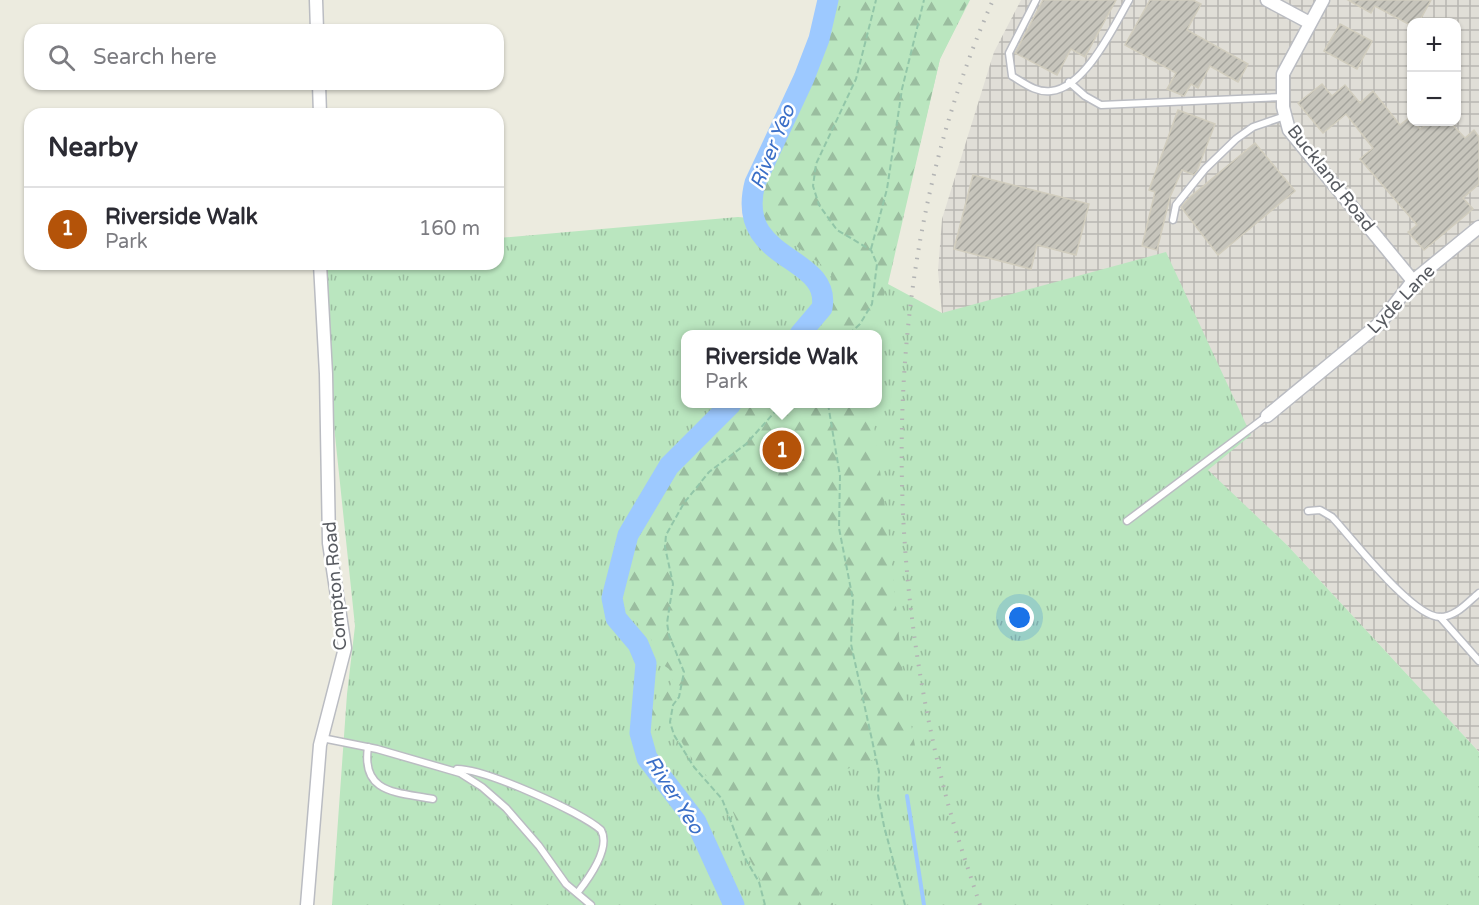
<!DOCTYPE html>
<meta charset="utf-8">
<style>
:root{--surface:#fff;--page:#f2f2f3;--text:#2b2b33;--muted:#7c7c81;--line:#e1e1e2;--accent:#b45309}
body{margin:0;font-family:"Varela Round",sans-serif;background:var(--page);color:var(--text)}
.controls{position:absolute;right:18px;top:18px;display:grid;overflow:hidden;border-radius:12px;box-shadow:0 2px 4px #0004}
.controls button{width:54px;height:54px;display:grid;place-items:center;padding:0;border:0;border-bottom:2px solid var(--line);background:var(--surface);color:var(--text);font:30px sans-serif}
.you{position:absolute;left:1020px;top:618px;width:21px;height:21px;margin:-15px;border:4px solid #fff;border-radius:50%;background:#1a73e8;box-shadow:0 0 0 9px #1a73e833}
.badge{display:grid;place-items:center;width:39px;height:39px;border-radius:50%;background:var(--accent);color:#fff;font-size:20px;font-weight:700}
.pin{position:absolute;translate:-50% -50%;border:3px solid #fff;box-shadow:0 2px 6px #0006}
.popup{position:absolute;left:681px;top:330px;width:201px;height:78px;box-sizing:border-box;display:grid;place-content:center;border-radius:12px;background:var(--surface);filter:drop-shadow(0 2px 4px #0005);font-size:20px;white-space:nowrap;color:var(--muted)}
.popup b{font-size:22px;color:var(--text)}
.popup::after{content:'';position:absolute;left:50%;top:100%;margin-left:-12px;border:12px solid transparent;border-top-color:var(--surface)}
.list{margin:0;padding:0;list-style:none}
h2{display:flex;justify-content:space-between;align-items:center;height:78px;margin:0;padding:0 24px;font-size:26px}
h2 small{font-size:20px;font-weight:400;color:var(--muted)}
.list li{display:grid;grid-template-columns:39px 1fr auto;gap:18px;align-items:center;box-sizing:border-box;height:84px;padding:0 24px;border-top:2px solid var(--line)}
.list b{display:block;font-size:22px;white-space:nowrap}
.list p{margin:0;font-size:20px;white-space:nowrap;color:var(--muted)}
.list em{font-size:20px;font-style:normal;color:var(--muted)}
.icon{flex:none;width:33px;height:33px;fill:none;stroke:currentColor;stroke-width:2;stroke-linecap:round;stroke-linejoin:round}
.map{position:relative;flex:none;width:1479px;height:905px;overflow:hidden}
.search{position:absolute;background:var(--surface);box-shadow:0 2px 4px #0004;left:24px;top:24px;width:480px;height:66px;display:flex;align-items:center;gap:15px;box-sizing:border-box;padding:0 21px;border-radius:18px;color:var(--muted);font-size:22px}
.panel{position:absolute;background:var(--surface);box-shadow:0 2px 4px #0004;left:24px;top:108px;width:480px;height:162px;border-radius:18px}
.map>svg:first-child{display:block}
.industrial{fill:url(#industrial-grid);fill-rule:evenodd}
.grass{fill:url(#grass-tufts);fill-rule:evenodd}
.forest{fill:url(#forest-firs)}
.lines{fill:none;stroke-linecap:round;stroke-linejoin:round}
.stream{stroke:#9dc9ff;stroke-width:4}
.river{stroke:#9dc9ff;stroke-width:21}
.building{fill:url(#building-hatch);stroke:#d1cdbe;stroke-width:1.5}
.service-casing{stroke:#babcc2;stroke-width:9}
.minor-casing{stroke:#babcc2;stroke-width:15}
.path{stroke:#92c6a8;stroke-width:2;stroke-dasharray:6 3;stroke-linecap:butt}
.service{stroke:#fff;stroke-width:6}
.minor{stroke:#fff;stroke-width:12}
.rail{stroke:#b3b4b4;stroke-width:4;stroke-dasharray:1.5 8;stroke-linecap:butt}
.labels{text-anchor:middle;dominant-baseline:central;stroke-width:5;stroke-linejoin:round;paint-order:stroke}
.street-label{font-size:18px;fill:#585b61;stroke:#fff}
.water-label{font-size:20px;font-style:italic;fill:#3b6fc7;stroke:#fff}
</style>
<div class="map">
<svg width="1479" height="905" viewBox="0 0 1479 905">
<defs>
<pattern id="industrial-grid" width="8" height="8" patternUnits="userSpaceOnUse" patternTransform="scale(1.5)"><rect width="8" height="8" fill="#e0ded7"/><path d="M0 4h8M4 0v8" fill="none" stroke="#b8b7b2"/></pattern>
<pattern id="grass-tufts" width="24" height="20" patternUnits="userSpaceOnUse" patternTransform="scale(1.5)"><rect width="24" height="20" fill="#bae6bf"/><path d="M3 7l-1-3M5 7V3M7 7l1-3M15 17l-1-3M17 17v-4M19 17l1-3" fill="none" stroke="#9abd9f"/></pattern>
<pattern id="forest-firs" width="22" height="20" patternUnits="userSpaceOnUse" patternTransform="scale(1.5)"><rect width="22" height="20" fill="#bae6bf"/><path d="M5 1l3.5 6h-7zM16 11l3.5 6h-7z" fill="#9abd9f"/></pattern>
<pattern id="building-hatch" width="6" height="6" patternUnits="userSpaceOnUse" patternTransform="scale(1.5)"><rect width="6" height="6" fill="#c7c5bc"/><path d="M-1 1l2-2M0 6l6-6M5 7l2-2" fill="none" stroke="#a4a39c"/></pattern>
</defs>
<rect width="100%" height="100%" fill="#ecebdf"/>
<path class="industrial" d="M1021,0H1479V752L1287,545L1207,470L942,313L938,271L942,219L994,52ZM1412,22H1456V122H1412Z"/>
<path class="grass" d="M837,0H970L940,59L888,284L942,313L1166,252L1251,435L1208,470L1287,545L1479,752V905H332L347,694L355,626L317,264H498V238L738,217L763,219L761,202L764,185L820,63ZM686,334H878V404H686Z"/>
<g class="forest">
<path d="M855,0H969L940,59L879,317L872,334H811C840,323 831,294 831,272L772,228L764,219L763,193L787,133L820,65L835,17Z"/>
<path d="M745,404H871L889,537L904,685L915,746C886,752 859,767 830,774L827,888L820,893L819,897L822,901L833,903V905H770C766,886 755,872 748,855C740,837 736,810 723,795C704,771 679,750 674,719L668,717L648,736L650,704L670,687L673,677L669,669L662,664L651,639L624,607L623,587L627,579L634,547L673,471Z"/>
</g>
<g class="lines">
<path class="stream" d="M907,796L924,905"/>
<g class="river">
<path d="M800,334L822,308C832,254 734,263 755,183L804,78L819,39L828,0"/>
<path d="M731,404L669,466L628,535L612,598L616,618L638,644L646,663L640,733L647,758L696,822L734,905"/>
</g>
</g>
<g class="building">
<path d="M1043,0H1116L1085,57L1071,49L1057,75L1015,53Z"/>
<path d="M1150,0H1193L1201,4L1187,30L1248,64L1238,82L1210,66L1198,88L1191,84L1184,96L1167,89L1176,73L1125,45Z"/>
<path d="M1348,0H1431L1419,22H1412V26L1375,6L1371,13Z"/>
<path d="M1340,24L1372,41L1357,69L1324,51Z"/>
<path d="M1322,84L1332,96L1345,85L1360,103L1373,91L1400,125L1410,117L1420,129L1430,122H1450L1465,138L1474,130L1479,137V184L1463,198L1473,209L1424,250L1408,232L1417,225L1360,159L1373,148L1346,114L1323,133L1298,103Z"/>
<path d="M1178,110L1215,124L1197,171L1194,175L1182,170L1170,197L1157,250L1142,246L1155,192L1149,190Z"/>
<path d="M1255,143L1295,191L1218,255L1181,207L1190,197Z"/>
<path d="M973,175L1089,204L1076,255L1037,245L1031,269L954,249Z"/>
</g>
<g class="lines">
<defs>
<g id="service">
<path d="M1036,0L1009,53L1012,76C1024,83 1036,93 1051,91C1085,88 1114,26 1129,0"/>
<path d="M1069,82L1085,96L1101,105L1283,97"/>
<path d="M1173,220L1176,205L1205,169L1236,139L1253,127L1285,116"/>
<path d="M1308,511L1320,510L1332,517C1352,538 1412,617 1440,617C1456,617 1468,602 1479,593"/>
<path d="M1127,521L1267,416"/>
<path d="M1440,617L1479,661"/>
<path d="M322,738L377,749L460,773L482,787L506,808L539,846L566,884L591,905"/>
<path d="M368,747C361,794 397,792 433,799"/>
<path d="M457,769C485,769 579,811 601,830C611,848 589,878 578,892"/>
</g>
<g id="minor">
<path d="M316,0L317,30"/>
<path d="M1267,0L1310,23"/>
<path d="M1323,0L1283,74V107L1289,130L1413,281"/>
<path d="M319,84L320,114"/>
<path d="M1267,416L1380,323L1413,281L1479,227"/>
<path d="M307,905L320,745L345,648L329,543L326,374L320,264"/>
</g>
</defs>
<use href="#service" class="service-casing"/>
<use href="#minor" class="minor-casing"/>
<g class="path">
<path d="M871,249L887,189L902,89L924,0"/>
<path d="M849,334L860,324L872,304L877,264L871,250L837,230L819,205L813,186L816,164L856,79L876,0"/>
<path d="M828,404L840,476L839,528L853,600L851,644L879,772L878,795L884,826L905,905"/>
<path d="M765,905L759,882L746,860L722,799L694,767L674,735L670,722L673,705L679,697L684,672L669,635L667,623L673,584L665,547L666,535L684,503L709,472L746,444L782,404"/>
</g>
<use href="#service" class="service"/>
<use href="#minor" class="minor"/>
<path class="rail" d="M980,905C966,862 951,820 941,776C879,523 886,240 993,0"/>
</g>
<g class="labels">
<g class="street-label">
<text transform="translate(1331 178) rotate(52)">Buckland Road</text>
<text transform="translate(1401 299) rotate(-46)">Lyde Lane</text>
<text transform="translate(335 586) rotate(-95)">Compton Road</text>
</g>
<g class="water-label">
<text transform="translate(773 147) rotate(-68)">River Yeo</text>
<text transform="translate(674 795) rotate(57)">River Yeo</text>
</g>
</g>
</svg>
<div class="controls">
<button>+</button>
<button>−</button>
</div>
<div class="you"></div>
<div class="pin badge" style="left:782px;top:450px">1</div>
<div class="popup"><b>Riverside Walk</b>Park</div>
<div class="search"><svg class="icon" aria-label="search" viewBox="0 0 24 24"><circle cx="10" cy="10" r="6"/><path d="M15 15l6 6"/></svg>Search here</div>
<section class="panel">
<h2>Nearby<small></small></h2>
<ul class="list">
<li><span class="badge">1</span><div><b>Riverside Walk</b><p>Park</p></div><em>160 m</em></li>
</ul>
</section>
</div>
